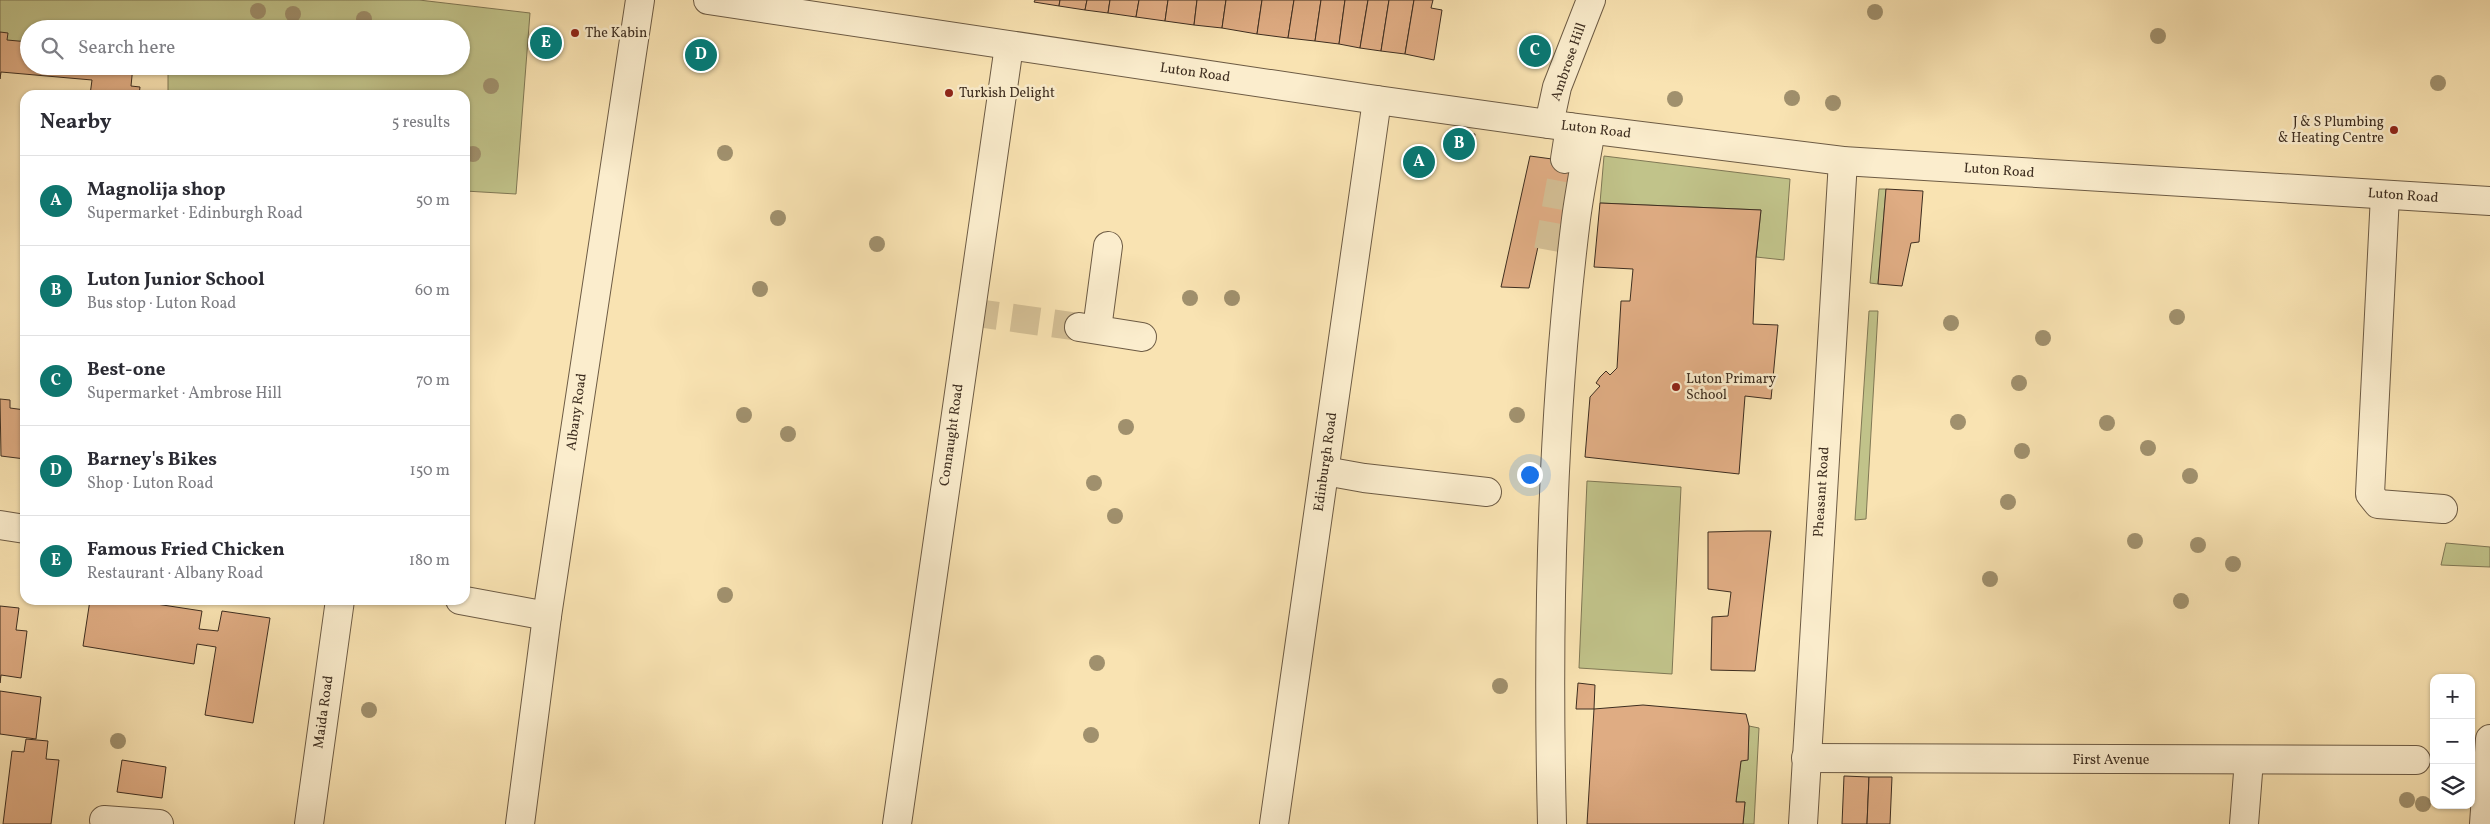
<!DOCTYPE html>
<meta charset="utf-8">
<style>
:root{--surface:#fff;--page:#f7f7f7;--text:#2b2b33;--muted:#7c7c81;--line:#e1e1e2;--accent:#0f766e}
body{margin:0;font-family:Vollkorn,serif;background:var(--page);color:var(--text)}
.controls{position:absolute;right:15px;bottom:15px;display:grid;overflow:hidden;border-radius:10px;box-shadow:0 1px 4px #0004}
.controls button{width:45px;height:45px;display:grid;place-items:center;padding:0;border:0;border-bottom:1px solid var(--line);background:var(--surface);color:var(--text);font:25px sans-serif}
.you{position:absolute;left:1529px;top:474px;width:18px;height:18px;margin:-12px;border:4px solid #fff;border-radius:50%;background:#1a73e8;box-shadow:0 0 0 8px #1a73e833}
.badge{display:grid;place-items:center;width:32px;height:32px;border-radius:50%;background:var(--accent);color:#fff;font-size:16px;font-weight:700}
.pin{position:absolute;translate:-50% -50%;border:2px solid #fff;box-shadow:0 1px 5px #0006}
.list{margin:0;padding:0;list-style:none}
h2{display:flex;justify-content:space-between;align-items:center;height:65px;margin:0;padding:0 20px;font-size:21px}
h2 small{font-size:16px;font-weight:400;color:var(--muted)}
.list li{display:grid;grid-template-columns:32px 1fr auto;gap:15px;align-items:center;box-sizing:border-box;height:90px;padding:0 20px;border-top:1px solid var(--line)}
.list b{display:block;font-size:19px;white-space:nowrap}
.list p{margin:0;font-size:16px;white-space:nowrap;color:var(--muted)}
.list em{font-size:16px;font-style:normal;color:var(--muted)}
.icon{flex:none;width:28px;height:28px;fill:none;stroke:currentColor;stroke-width:2;stroke-linecap:round;stroke-linejoin:round}
.map{position:relative;flex:none;width:2490px;height:824px;overflow:hidden}
.search{position:absolute;background:var(--surface);box-shadow:0 1px 4px #0004;left:20px;top:20px;width:450px;height:55px;display:flex;align-items:center;gap:12px;box-sizing:border-box;padding:0 18px;border-radius:28px;color:var(--muted);font-size:19px}
.panel{position:absolute;background:var(--surface);box-shadow:0 1px 4px #0004;left:20px;top:90px;width:450px;height:515px;border-radius:15px}
.map>svg:first-child{display:block}
.green{fill:#c1c38a;stroke:#807855}
.building{fill:#dfac83;stroke:#3e2e20}
.lines{fill:none;stroke-linecap:round;stroke-linejoin:round}
.minor-tunnel{stroke:#d4bf95;stroke-width:28;stroke-dasharray:28 14;stroke-linecap:butt}
.minor-casing{stroke:#6d5b44;stroke-width:30}
.minor{stroke:#fbedcd;stroke-width:28}
.tree{fill:#a0906d}
.poi-dot{fill:#8f2418;stroke:#fbedcd;stroke-width:2}
.labels{text-anchor:middle;dominant-baseline:central;stroke-width:5;stroke-linejoin:round;paint-order:stroke}
.poi-label{font-size:14px;fill:#3e2e20;stroke:#fbedcd;text-anchor:start}
.street-label{font-size:14px;fill:#3e2e20;stroke:#fbedcd}
</style>
<div class="map">
<svg width="2490" height="824" viewBox="0 0 2490 824">
<rect width="100%" height="100%" fill="#f9e3b2"/>
<filter id="stains"><feTurbulence type="fractalNoise" baseFrequency=".004" numOctaves="4"/><feColorMatrix values="0 0 0 0 .2 0 0 0 0 .09 0 0 0 0 .02 0 0 0 .5 -.17"/></filter>
<radialGradient id="worn" r=".72"><stop offset=".6" stop-color="#630" stop-opacity="0"/><stop offset="1" stop-color="#630" stop-opacity=".3"/></radialGradient>
<g class="green">
<path d="M0,0H419L530,13L516,194L465,191V95H168V72L157,66H461V29H29V47L0,42Z"/>
<path d="M1604,156L1790,179L1784,260L1756,257L1761,210L1600,203Z"/>
<path d="M1879,189H1886L1878,284L1870,283Z"/>
<path d="M1869,311H1878L1866,519L1855,520Z"/>
<path d="M1587,481L1681,487L1672,674L1579,668Z"/>
<path d="M2446,543L2490,547V567L2441,565Z"/>
<path d="M1749,726L1759,728L1754,824H1743L1745,802H1736L1741,761L1748,759Z"/>
</g>
<g class="building">
<path d="M1035,0H1060L1059,6L1034,2Z"/>
<path d="M1060,0H1087L1085,10L1059,6Z"/>
<path d="M1087,0H1110L1108,13L1085,10Z"/>
<path d="M1110,0H1139L1136,17L1108,13Z"/>
<path d="M1139,0H1168L1165,21L1136,17Z"/>
<path d="M1168,0H1197L1194,25L1165,21Z"/>
<path d="M1197,0H1226L1222,28L1194,25Z"/>
<path d="M1226,0H1262L1257,34L1222,28Z"/>
<path d="M1262,0H1294L1288,38L1257,34Z"/>
<path d="M1294,0H1321L1315,41L1288,38Z"/>
<path d="M1321,0H1345L1339,44L1315,41Z"/>
<path d="M1345,0H1368L1360,48L1339,44Z"/>
<path d="M1368,0H1389L1381,51L1360,48Z"/>
<path d="M1389,0H1414L1405,54L1381,51Z"/>
<path d="M1414,0H1433L1431,8L1442,10L1434,60L1405,54Z"/>
<path d="M0,32L8,33L7,40L29,42V66H133L131,86L140,87L139,95H90L92,80L1,72L0,79Z"/>
<path d="M1448,130L1475,134L1474,141L1447,138Z"/>
<path d="M1530,156L1574,162L1566,243L1539,242L1529,288L1501,287Z"/>
<path d="M1886,189L1923,191L1919,242L1911,243L1902,286L1878,284Z"/>
<path d="M1600,203L1761,210L1756,257L1753,324L1778,325L1771,399L1745,396L1739,474L1585,457L1590,397L1600,386L1596,383L1600,377L1606,371L1610,375L1617,368L1621,301H1630L1633,269L1594,267Z"/>
<path d="M0,399L10,400V408L25,410V459L1,456Z"/>
<path d="M1747,531H1771L1755,671L1711,670L1712,617L1728,616L1731,592L1708,589V532Z"/>
<path d="M90,600H130L202,611L199,629L218,631L222,611L270,618L253,723L205,715L216,647L197,644L194,664L83,646Z"/>
<path d="M0,606L19,608L16,630L27,631L21,678L1,675L0,683Z"/>
<path d="M1578,683L1595,685L1594,709H1576Z"/>
<path d="M0,691L41,697L36,739L0,734Z"/>
<path d="M1643,705L1746,714L1749,726L1748,760L1741,761L1736,802H1745L1743,824H1587L1594,709Z"/>
<path d="M26,739L48,741L46,759L59,760L51,824H3L12,751L24,752Z"/>
<path d="M122,760L166,767L162,798L117,792Z"/>
<path d="M1844,776L1869,777L1867,824H1842Z"/>
<path d="M1869,777H1892L1890,824H1867Z"/>
</g>
<g class="lines">
<g class="minor-tunnel">
<path d="M1548,250L1565,159"/>
<path d="M970,312L1079,327"/>
</g>
<defs>
<g id="minor">
<path d="M708,0L1377,100L1570,127L1843,161L2490,201"/>
<path d="M1549,124L1557,87L1591,0"/>
<path d="M1565,159L1570,127"/>
<path d="M2385,195L2370,494L2378,504L2443,509"/>
<path d="M1079,327L1142,337"/>
<path d="M1097,329L1108,246"/>
<path d="M1325,471L1364,478L1487,492"/>
<path d="M0,525L25,529"/>
<path d="M460,600L547,616"/>
<path d="M1806,758L2416,760"/>
<path d="M104,820L159,824"/>
<path d="M309,824L340,600"/>
<path d="M520,824L547,616L640,0"/>
<path d="M897,824L1009,46"/>
<path d="M1274,824L1377,100"/>
<path d="M1552,824C1547,623 1551,419 1576,219C1580,189 1586,159 1591,130"/>
<path d="M1803,824L1843,161"/>
<path d="M2244,824L2249,760"/>
<path d="M2484,824L2490,739"/>
</g>
</defs>
<use href="#minor" class="minor-casing"/>
<use href="#minor" class="minor"/>
</g>
<g class="tree">
<circle cx="258" cy="11" r="8"/>
<circle cx="1875" cy="12" r="8"/>
<circle cx="293" cy="14" r="8"/>
<circle cx="364" cy="19" r="8"/>
<circle cx="2158" cy="36" r="8"/>
<circle cx="2438" cy="83" r="8"/>
<circle cx="491" cy="86" r="8"/>
<circle cx="1792" cy="98" r="8"/>
<circle cx="1675" cy="99" r="8"/>
<circle cx="1833" cy="103" r="8"/>
<circle cx="725" cy="153" r="8"/>
<circle cx="473" cy="154" r="8"/>
<circle cx="778" cy="218" r="8"/>
<circle cx="877" cy="244" r="8"/>
<circle cx="760" cy="289" r="8"/>
<circle cx="1190" cy="298" r="8"/>
<circle cx="1232" cy="298" r="8"/>
<circle cx="2177" cy="317" r="8"/>
<circle cx="1951" cy="323" r="8"/>
<circle cx="2043" cy="338" r="8"/>
<circle cx="2019" cy="383" r="8"/>
<circle cx="744" cy="415" r="8"/>
<circle cx="1517" cy="415" r="8"/>
<circle cx="1958" cy="422" r="8"/>
<circle cx="2107" cy="423" r="8"/>
<circle cx="1126" cy="427" r="8"/>
<circle cx="788" cy="434" r="8"/>
<circle cx="2148" cy="448" r="8"/>
<circle cx="2022" cy="451" r="8"/>
<circle cx="2190" cy="476" r="8"/>
<circle cx="1094" cy="483" r="8"/>
<circle cx="2008" cy="502" r="8"/>
<circle cx="1115" cy="516" r="8"/>
<circle cx="2135" cy="541" r="8"/>
<circle cx="2198" cy="545" r="8"/>
<circle cx="2233" cy="564" r="8"/>
<circle cx="1990" cy="579" r="8"/>
<circle cx="725" cy="595" r="8"/>
<circle cx="2181" cy="601" r="8"/>
<circle cx="1097" cy="663" r="8"/>
<circle cx="1500" cy="686" r="8"/>
<circle cx="369" cy="710" r="8"/>
<circle cx="1091" cy="735" r="8"/>
<circle cx="118" cy="741" r="8"/>
<circle cx="2407" cy="800" r="8"/>
<circle cx="2423" cy="804" r="8"/>
</g>
<g class="poi-dot">
<circle cx="575" cy="33" r="5"/>
<circle cx="949" cy="93" r="5"/>
<circle cx="2394" cy="130" r="5"/>
<circle cx="1676" cy="387" r="5"/>
</g>
<g class="labels">
<g class="poi-label">
<text x="585" y="33">The Kabin</text>
<text x="959" y="93">Turkish Delight</text>
<text x="2384" y="122" text-anchor="end">J &amp; S Plumbing<tspan x="2384" dy="16">&amp; Heating Centre</tspan></text>
<text x="1686" y="379">Luton Primary<tspan x="1686" dy="16">School</tspan></text>
</g>
<g class="street-label">
<text transform="translate(1569 62) rotate(-71)">Ambrose Hill</text>
<text transform="translate(1195 73) rotate(8)">Luton Road</text>
<text transform="translate(1596 130) rotate(7)">Luton Road</text>
<text transform="translate(1999 171) rotate(4)">Luton Road</text>
<text transform="translate(2403 196) rotate(4)">Luton Road</text>
<text transform="translate(577 412) rotate(-82)">Albany Road</text>
<text transform="translate(952 435) rotate(-82)">Connaught Road</text>
<text transform="translate(1326 462) rotate(-82)">Edinburgh Road</text>
<text transform="translate(1822 492) rotate(-86)">Pheasant Road</text>
<text transform="translate(324 712) rotate(-82)">Maida Road</text>
<text x="2111" y="760">First Avenue</text>
</g>
</g>
<rect width="100%" height="100%" filter="url(#stains)"/>
<rect width="100%" height="100%" fill="url(#worn)"/>
</svg>
<div class="controls">
<button>+</button>
<button>−</button>
<button><svg class="icon" aria-label="layers" viewBox="0 0 24 24"><path d="M12 4l9 5-9 5-9-5zM3 14l9 5 9-5"/></svg></button>
</div>
<div class="you"></div>
<div class="pin badge" style="left:1419px;top:162px">A</div>
<div class="pin badge" style="left:1459px;top:144px">B</div>
<div class="pin badge" style="left:1535px;top:51px">C</div>
<div class="pin badge" style="left:701px;top:55px">D</div>
<div class="pin badge" style="left:546px;top:43px">E</div>
<div class="search"><svg class="icon" aria-label="search" viewBox="0 0 24 24"><circle cx="10" cy="10" r="6"/><path d="M15 15l6 6"/></svg>Search here</div>
<section class="panel">
<h2>Nearby<small>5 results</small></h2>
<ul class="list">
<li><span class="badge">A</span><div><b>Magnolija shop</b><p>Supermarket · Edinburgh Road</p></div><em>50 m</em></li>
<li><span class="badge">B</span><div><b>Luton Junior School</b><p>Bus stop · Luton Road</p></div><em>60 m</em></li>
<li><span class="badge">C</span><div><b>Best-one</b><p>Supermarket · Ambrose Hill</p></div><em>70 m</em></li>
<li><span class="badge">D</span><div><b>Barney's Bikes</b><p>Shop · Luton Road</p></div><em>150 m</em></li>
<li><span class="badge">E</span><div><b>Famous Fried Chicken</b><p>Restaurant · Albany Road</p></div><em>180 m</em></li>
</ul>
</section>
</div>
